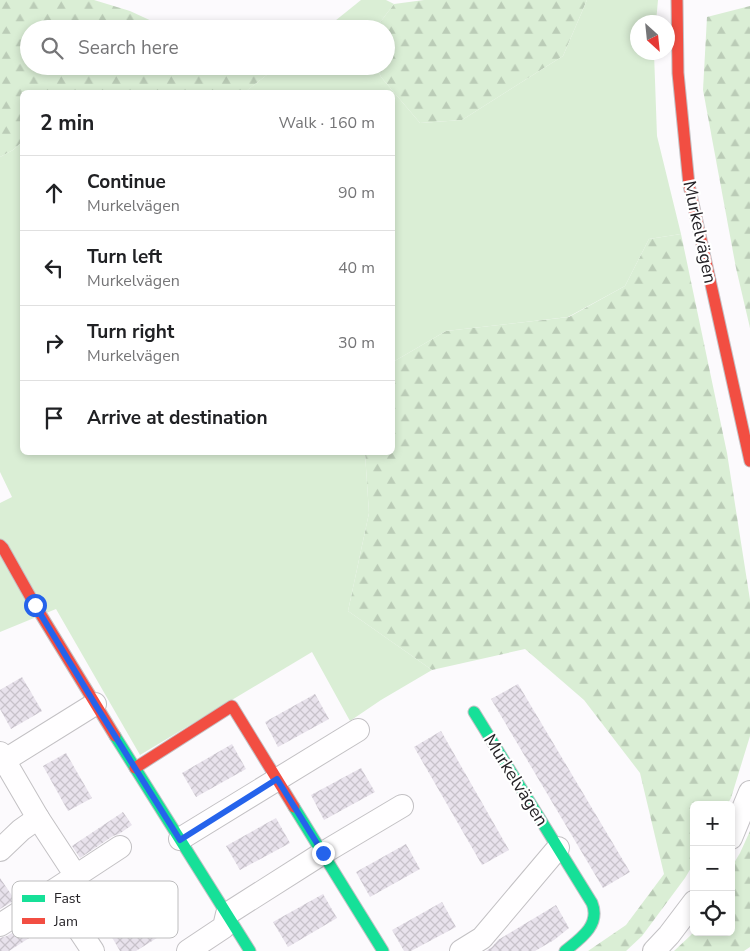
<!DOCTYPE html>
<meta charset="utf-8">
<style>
:root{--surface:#fff;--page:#f6f6f6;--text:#202124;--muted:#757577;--line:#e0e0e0}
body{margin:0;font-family:"Nunito Sans",sans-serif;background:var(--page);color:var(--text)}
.controls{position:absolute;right:15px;bottom:15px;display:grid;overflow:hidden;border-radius:8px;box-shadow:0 2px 8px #0003}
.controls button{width:45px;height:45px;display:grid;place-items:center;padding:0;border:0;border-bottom:1px solid var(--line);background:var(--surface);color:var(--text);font:25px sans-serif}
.compass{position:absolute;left:630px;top:15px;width:45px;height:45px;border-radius:50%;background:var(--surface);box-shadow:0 2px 8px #0003;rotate:153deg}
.stop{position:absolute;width:15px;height:15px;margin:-11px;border:4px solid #2563eb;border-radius:50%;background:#fff}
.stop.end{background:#2563eb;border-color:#fff;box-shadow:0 1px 5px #0008}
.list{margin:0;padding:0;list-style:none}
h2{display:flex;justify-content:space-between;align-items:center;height:65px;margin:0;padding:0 20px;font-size:21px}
h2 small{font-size:16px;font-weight:400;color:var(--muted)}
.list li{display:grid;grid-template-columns:32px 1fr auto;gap:15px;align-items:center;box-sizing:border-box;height:75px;padding:0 20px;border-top:1px solid var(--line)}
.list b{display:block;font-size:19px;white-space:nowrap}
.list p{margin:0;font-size:16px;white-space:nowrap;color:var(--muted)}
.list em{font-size:16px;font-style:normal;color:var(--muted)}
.icon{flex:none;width:28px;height:28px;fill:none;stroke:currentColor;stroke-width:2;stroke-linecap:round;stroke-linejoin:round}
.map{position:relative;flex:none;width:750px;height:951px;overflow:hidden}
.search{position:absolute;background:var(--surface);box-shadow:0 2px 8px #0003;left:20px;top:20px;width:375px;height:55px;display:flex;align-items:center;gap:12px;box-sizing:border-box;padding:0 18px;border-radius:28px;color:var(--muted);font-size:19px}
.panel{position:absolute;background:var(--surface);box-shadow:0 2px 8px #0003;left:20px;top:90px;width:375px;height:365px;border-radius:8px}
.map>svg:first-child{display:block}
.forest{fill:url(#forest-firs)}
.park{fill:#daeed5}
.building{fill:url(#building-cross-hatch)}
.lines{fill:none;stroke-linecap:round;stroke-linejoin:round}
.street-casing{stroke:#c3c1c4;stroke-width:24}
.fast-casing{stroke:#c3c1c4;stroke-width:13}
.jam-casing{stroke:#c3c1c4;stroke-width:13}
.street{stroke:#fffeff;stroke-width:22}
.fast{stroke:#16e098;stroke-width:11}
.jam{stroke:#f24e42;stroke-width:11}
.route{stroke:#2563eb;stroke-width:6}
.labels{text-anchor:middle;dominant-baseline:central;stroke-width:4.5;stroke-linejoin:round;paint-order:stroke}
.street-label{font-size:18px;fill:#242226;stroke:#fff}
.key{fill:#fff;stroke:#bdbdbe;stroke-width:1}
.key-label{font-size:14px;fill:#242226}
</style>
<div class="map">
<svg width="750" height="951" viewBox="0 0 750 951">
<defs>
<pattern id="forest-firs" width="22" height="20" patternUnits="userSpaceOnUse" patternTransform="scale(1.25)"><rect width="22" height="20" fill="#daeed5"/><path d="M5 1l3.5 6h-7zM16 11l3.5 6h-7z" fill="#bbccb7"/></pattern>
<pattern id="building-cross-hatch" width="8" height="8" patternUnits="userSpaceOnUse" patternTransform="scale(1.25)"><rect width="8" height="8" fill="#e8e2ec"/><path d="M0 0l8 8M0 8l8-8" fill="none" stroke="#c7c2ca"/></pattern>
</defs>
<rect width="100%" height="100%" fill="#fcfafd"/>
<g class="forest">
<path d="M0,0H94L130,11L169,29H29V66H252L268,74L245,92H22V142L13,150L0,157Z"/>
<path d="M424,0H587L563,56L462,120L420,123L381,77L376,66H386V29H375L394,4Z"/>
<path d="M750,6V328L736,268L703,90L707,17Z"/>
<path d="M681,234L727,453L750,600V736L731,798L727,805H694V863L685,878L642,936L626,951H588L626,925L664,874L640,773L584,700L525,649L432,670L348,611L369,513L365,453L392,452L393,362L446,331L569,317L625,286L649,239Z"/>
<path d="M750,831V947L744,951H674L691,935L694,931V932H731V868L740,853Z"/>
</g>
<g class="park">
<path d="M361,0H386L394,4L375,29H325Z"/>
<path d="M587,0H658L656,22H638V52L654,53L657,136L681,234L649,239L625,286L568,317L446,331L393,362L392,92H245L278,66H376L381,77L420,123L462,120L563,56Z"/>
<path d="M22,142V452L365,453L369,513L348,611L432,670L381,700L350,721L312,652L140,755L56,609L0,632V503L12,497L0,472V157L13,150Z"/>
</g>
<g class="building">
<path d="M22,677L42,711L11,729L0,709V690Z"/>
<path d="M518,684L630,872L603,888L491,699Z"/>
<path d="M315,694L329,719L278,747L265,722Z"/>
<path d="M441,731L509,850L482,865L414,747Z"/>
<path d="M232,744L246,769L196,797L182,773Z"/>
<path d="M66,753L92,798L68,811L43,766Z"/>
<path d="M361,768L375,792L324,820L311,795Z"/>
<path d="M123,812L132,825L119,834L113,836L80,858L72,846Z"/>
<path d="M276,818L290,843L240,870L226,846Z"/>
<path d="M406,844L420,869L370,897L356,872Z"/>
<path d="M0,878L15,900L0,909Z"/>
<path d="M323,894L337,918L288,947L273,922Z"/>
<path d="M442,902L456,927L411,951H404L392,930Z"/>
<path d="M158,903L173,928L136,951H120L110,934Z"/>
<path d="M556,905L569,928L554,940L535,951H486L492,947L498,940Z"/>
<path d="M30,922L37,933L9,951H0V938L7,936Z"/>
</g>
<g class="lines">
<defs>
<g id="street">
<path d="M0,753L38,818L76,876"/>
<path d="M5,760L95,704"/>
<path d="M731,838L750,792"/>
<path d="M180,839L358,730"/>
<path d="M0,850L21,830L38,818"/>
<path d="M0,925L53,891"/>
<path d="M93,951L53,891L120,847"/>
<path d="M188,951L224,927L227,914L323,853L402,806"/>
<path d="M461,951L482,938L558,848"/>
<path d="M654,951L669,935L694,902"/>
</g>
<g id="fast">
<path d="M474,712L592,903C601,925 580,939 565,951"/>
<path d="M115,736L250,951"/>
<path d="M294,807L383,951"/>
</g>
<g id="jam">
<path d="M677,0L678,73L689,185L750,461"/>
<path d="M0,545L3,548L35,605L115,736"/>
<path d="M135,768L232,706L294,807"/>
</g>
</defs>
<use href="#street" class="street-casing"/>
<use href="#fast" class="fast-casing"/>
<use href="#jam" class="jam-casing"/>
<use href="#street" class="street"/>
<use href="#fast" class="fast"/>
<use href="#jam" class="jam"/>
</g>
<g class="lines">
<path class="route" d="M35,605L95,704L180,840L277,779L323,853"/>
</g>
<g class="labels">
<g class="street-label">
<text transform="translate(700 232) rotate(78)">Murkelvägen</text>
<text transform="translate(516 780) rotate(58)">Murkelvägen</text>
</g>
</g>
<rect x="12" y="881" width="166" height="57" rx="8" class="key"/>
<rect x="22" y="895" width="23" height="7" fill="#16e098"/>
<rect x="22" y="918" width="23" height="6" fill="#f24e42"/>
<g class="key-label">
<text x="54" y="903">Fast</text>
<text x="54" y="926">Jam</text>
</g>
</svg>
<div class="controls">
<button>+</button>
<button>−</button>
<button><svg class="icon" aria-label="locate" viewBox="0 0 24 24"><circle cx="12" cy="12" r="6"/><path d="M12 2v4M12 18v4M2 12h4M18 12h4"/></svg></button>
</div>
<svg class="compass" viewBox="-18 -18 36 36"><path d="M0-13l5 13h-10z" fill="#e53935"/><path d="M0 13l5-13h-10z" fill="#757577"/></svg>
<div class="stop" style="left:35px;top:605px"></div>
<div class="stop end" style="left:323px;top:853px"></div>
<div class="search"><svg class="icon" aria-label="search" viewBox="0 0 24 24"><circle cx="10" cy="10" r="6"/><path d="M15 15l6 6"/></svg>Search here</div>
<section class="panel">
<h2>2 min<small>Walk · 160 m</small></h2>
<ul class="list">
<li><svg class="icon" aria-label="ahead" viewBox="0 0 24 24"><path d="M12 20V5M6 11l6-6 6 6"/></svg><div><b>Continue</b><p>Murkelvägen</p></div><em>90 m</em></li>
<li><svg class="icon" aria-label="left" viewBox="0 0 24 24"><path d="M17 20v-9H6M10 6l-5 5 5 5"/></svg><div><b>Turn left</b><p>Murkelvägen</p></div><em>40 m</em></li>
<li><svg class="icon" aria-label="right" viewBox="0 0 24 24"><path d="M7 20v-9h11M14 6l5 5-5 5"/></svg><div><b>Turn right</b><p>Murkelvägen</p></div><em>30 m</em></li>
<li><svg class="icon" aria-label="arrive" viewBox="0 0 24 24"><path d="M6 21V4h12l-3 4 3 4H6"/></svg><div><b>Arrive at destination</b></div></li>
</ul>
</section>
</div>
